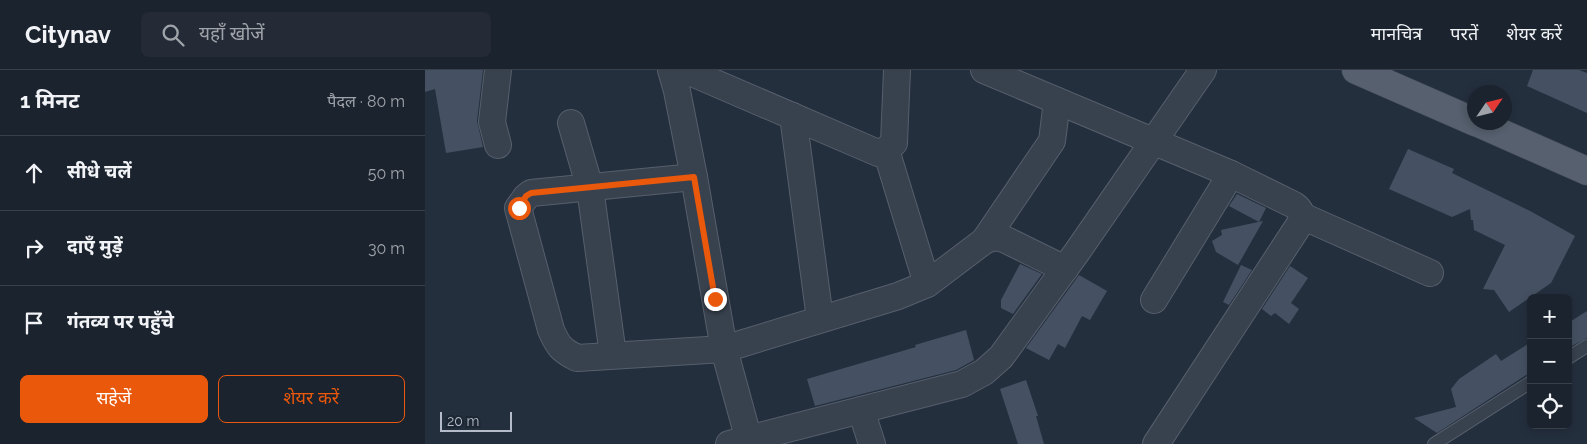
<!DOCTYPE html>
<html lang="hi">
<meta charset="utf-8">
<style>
:root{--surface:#1b232e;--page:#242b36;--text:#f1f3f6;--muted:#a0a4aa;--line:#39404a;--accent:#ea580c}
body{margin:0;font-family:Raleway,"Noto Sans Devanagari",sans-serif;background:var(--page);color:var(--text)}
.controls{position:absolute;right:15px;bottom:15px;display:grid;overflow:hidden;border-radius:8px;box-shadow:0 2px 8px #0003}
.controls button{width:45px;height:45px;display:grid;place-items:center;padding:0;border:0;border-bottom:1px solid var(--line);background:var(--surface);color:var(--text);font:25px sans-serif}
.compass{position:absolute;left:1042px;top:15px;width:45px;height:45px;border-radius:50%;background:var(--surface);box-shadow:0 2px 8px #0003;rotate:55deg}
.scale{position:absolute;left:15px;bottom:12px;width:72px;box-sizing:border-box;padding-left:5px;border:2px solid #b4bcc9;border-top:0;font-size:14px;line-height:18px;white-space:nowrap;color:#b4bcc9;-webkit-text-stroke:4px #1d2633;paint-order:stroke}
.stop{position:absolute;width:15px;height:15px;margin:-11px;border:4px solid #ea580c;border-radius:50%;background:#fff}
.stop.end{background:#ea580c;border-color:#fff;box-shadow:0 1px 5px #0008}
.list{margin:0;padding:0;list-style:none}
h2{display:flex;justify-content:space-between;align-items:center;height:65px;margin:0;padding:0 20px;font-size:21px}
h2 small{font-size:16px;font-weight:400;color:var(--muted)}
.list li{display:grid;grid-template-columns:32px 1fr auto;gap:15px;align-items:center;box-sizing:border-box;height:75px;padding:0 20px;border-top:1px solid var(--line)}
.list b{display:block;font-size:19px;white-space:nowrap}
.list em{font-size:16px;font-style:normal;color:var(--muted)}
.actions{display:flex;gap:10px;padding:15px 20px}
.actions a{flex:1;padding:11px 0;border:1px solid var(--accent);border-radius:8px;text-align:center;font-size:18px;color:var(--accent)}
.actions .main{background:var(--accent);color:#fff}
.icon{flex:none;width:28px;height:28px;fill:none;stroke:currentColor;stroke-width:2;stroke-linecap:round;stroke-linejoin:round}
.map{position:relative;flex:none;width:1162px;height:374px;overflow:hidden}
header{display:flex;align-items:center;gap:30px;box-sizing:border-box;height:70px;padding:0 25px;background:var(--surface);border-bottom:1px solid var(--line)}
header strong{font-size:24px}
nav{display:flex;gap:28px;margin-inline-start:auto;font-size:18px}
.search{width:350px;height:45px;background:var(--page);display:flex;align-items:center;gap:12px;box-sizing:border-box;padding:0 18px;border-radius:8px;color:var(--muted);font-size:19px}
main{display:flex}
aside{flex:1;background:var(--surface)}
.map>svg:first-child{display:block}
.building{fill:#455162}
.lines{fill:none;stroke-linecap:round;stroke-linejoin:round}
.service-casing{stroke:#565f6c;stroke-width:14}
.minor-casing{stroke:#565f6c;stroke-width:28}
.primary-casing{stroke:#414a57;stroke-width:29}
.service{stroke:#38414e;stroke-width:12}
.minor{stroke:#38414e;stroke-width:26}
.primary{stroke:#56606e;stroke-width:28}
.route{stroke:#ea580c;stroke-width:6}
</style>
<header>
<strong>Citynav</strong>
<div class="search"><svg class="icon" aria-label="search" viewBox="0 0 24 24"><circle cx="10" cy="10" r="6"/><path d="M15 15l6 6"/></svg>यहाँ खोजें</div>
<nav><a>मानचित्र</a><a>परतें</a><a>शेयर करें</a></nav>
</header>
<main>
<aside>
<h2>1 मिनट<small>पैदल · 80 m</small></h2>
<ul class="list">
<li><svg class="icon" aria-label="ahead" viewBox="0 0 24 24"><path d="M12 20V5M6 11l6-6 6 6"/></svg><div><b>सीधे चलें</b></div><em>50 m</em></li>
<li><svg class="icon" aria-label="right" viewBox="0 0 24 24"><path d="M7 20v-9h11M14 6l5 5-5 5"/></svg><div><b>दाएँ मुड़ें</b></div><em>30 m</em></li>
<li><svg class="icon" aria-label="arrive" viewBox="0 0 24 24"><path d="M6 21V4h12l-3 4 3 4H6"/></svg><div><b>गंतव्य पर पहुँचे</b></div></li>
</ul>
<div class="actions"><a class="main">सहेजें</a><a>शेयर करें</a></div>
</aside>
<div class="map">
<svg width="1162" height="374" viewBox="0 0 1162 374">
<rect width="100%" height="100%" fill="#242f3e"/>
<g class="building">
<path d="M0,0H58L52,51L58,77L21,83L10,19L0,22Z"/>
<path d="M1108,0H1154L1162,3V43L1102,16Z"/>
<path d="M983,79L1029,99L1027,103L1107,142L1150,166L1126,213L1084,242L1069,220L1058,219L1080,175L1049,160L1048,150H1046L1045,139L1027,147L964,119Z"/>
<path d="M812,124L841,138L834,152L804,136Z"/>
<path d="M838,151L813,195L791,182L787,171L797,165L796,160Z"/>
<path d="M595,194L617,204L588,244L576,238V230Z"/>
<path d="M816,195L827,200L804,235L798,232Z"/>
<path d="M865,196L883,208L866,233L874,239L864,254L850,243L846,246L837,239Z"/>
<path d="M654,205L682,221L665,250L657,246L640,278L633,274L624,290L601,278Z"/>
<path d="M1162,241V268L1143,278V253Z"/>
<path d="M541,260L549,290L531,300L390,336L382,309L491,277L490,275Z"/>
<path d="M1106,272V302L1098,307L1012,363L989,348L1031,337L1026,319L1034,309L1071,284L1076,291Z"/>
<path d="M601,310L613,346H611L619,374H593L575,319Z"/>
</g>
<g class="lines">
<defs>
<g id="service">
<path d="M1143,288L1162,276"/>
<path d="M1009,374L1106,312"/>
</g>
<g id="minor">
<path d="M73,0L67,52L73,75"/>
<path d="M246,0L252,21L269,107L299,279L325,374"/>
<path d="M260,0L453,83L461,80L469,73L472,0"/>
<path d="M559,0L806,104L869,135C876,140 877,144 876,152L731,374"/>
<path d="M368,46L395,249"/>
<path d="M146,53L165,118L188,285"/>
<path d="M461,80L502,214"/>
<path d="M269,107L106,123L101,127L93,138L126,260C133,276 136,280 152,288L299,279L473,226L502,214L559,171L569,167L579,169L640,199"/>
<path d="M877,146L1005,203"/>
<path d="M559,171L627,71L632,31"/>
<path d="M729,230L806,104"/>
<path d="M436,340L447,374"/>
<path d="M304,374L537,314L559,302L576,287L652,182L778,0"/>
</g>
<g id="primary">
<path d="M931,0L1050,52"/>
<path d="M1051,52L1162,101"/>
</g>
</defs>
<use href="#service" class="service-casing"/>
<use href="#minor" class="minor-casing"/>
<use href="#primary" class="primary-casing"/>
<use href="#service" class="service"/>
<use href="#minor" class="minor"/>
<use href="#primary" class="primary"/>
</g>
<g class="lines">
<path class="route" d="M94,138L101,126L106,123L269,107L290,229"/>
</g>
</svg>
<div class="controls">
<button>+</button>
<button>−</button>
<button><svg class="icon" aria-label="locate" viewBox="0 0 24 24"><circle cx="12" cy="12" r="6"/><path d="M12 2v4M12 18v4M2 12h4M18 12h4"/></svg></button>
</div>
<svg class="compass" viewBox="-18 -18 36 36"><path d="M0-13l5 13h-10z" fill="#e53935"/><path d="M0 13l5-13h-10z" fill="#a0a4aa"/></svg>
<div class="scale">20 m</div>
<div class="stop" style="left:94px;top:138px"></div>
<div class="stop end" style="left:290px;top:229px"></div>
</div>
</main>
